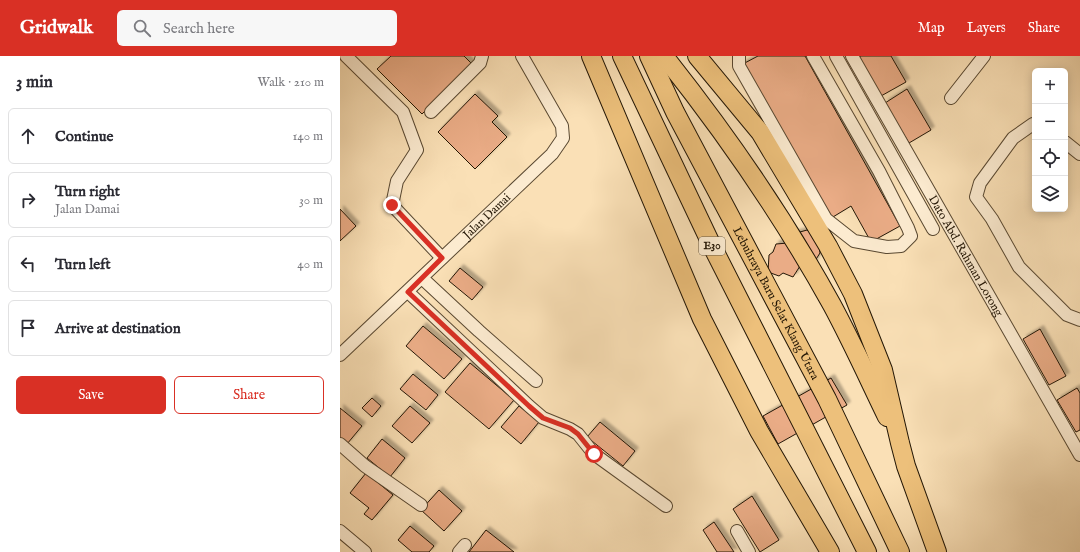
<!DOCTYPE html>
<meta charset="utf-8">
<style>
:root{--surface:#fff;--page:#f7f7f7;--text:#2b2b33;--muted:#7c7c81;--line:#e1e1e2;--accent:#d93025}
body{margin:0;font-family:"IM FELL English",serif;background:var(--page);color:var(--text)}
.controls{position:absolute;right:12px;top:12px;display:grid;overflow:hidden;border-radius:6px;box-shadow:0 2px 10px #0003}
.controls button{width:36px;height:36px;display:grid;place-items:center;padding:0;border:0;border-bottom:1px solid var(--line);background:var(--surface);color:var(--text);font:20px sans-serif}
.stop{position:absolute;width:12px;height:12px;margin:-9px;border:3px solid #d93025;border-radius:50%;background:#fff}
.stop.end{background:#d93025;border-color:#fff;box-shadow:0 1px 4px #0008}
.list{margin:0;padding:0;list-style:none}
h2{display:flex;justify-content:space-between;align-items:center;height:52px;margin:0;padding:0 16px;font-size:17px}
h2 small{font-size:13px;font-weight:400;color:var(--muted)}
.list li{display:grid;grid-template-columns:26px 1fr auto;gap:12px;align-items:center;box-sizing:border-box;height:56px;margin:0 8px 8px;padding:0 8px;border:1px solid var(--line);border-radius:6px}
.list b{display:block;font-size:15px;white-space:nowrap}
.list p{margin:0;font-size:13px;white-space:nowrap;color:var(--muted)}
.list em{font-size:13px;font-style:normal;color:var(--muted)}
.actions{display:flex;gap:8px;padding:12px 16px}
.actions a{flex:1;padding:9px 0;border:1px solid var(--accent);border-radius:6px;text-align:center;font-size:14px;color:var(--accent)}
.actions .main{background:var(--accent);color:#fff}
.icon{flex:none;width:22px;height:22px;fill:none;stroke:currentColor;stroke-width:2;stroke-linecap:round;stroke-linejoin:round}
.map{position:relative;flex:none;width:740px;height:496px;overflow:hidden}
header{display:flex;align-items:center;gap:24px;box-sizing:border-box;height:56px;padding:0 20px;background:var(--accent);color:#fff}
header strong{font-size:19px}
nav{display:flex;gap:22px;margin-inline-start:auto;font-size:14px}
.search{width:280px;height:36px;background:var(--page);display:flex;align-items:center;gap:10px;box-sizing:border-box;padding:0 14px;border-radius:6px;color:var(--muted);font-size:15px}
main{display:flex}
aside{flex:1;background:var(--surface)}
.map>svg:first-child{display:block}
.building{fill:#eaac86;stroke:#231605;filter:url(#shadow)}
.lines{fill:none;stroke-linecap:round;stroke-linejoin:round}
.minor-casing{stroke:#594831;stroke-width:14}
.highway-casing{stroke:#231605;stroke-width:20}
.minor{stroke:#fcebd0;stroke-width:12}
.highway{stroke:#edc07b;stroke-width:18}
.route{stroke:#d93025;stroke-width:5}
.labels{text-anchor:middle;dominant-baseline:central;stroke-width:3;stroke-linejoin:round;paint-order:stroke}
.shield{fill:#fcebd0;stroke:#645642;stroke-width:1}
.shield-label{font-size:11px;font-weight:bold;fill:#231605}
.street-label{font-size:12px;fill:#231605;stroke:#fcebd0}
</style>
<header>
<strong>Gridwalk</strong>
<div class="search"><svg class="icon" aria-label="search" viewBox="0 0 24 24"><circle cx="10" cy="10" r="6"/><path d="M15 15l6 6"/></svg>Search here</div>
<nav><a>Map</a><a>Layers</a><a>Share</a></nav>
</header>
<main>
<aside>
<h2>3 min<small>Walk · 210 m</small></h2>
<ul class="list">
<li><svg class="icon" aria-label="ahead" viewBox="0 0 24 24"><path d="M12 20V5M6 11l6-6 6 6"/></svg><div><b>Continue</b></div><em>140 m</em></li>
<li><svg class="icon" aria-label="right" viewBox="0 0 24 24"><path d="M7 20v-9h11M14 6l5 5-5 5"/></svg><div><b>Turn right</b><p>Jalan Damai</p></div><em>30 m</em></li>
<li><svg class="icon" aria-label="left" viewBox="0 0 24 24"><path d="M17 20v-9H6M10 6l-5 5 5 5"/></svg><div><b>Turn left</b></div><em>40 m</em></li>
<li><svg class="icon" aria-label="arrive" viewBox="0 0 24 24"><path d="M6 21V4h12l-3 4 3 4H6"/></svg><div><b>Arrive at destination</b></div></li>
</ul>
<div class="actions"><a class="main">Save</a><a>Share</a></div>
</aside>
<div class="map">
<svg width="740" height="496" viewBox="0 0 740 496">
<defs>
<filter id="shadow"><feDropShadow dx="3.5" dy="-3.5" stdDeviation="1" flood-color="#0004"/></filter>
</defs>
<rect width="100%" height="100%" fill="#fae0b6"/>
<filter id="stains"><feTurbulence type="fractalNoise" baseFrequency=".005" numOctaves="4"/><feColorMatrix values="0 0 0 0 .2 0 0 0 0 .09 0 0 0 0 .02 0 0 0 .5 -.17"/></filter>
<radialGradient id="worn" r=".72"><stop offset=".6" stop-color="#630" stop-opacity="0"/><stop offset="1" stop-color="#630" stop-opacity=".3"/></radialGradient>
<g class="building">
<path d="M51,0H124L132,8L82,58L37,13Z"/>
<path d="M418,0H465L560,170L531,186L511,150L488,164L401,9Z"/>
<path d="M521,0H551L566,26L541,40L519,1Z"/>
<path d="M567,33L591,74L569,87L545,47Z"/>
<path d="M135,38L158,60L152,66L167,81L135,113L98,76Z"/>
<path d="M0,153L16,170L0,185Z"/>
<path d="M467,174L478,184L480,197L473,208L460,210L453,221L443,217L439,220L428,216L429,199L433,196L436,188L448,187L453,178Z"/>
<path d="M120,212L143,231L132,244L109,225Z"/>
<path d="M83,270L122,303L104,323L66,290Z"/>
<path d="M700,273L726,320L709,329L683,283Z"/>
<path d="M130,307L174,344L149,373L105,336Z"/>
<path d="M73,318L98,339L86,354L60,333Z"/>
<path d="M491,322L507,349L438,388L423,360Z"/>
<path d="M737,332L740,337V374L736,376L717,344Z"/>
<path d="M32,342L41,350L32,361L22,352Z"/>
<path d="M70,350L90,367L72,387L52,370Z"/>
<path d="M179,350L199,366L181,388L161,371Z"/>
<path d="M0,352L22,370L7,388L0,382Z"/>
<path d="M260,366L295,395L283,410L247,381Z"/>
<path d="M42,383L65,402L50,421L27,402Z"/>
<path d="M26,417L53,439L32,464L24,458L29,452L10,437Z"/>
<path d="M99,434L122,455L104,475L81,454Z"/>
<path d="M412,440L439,484L420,496L393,453Z"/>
<path d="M374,466L394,496H377L363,474Z"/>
<path d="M70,470L94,490L89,496H72L58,484Z"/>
<path d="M146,474L174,496H129Z"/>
</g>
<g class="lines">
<defs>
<g id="minor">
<path d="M6,0L63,56L77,94L57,125L52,149L102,202"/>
<path d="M399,0V10L486,163L514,185L547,191L561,190L571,180L568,172L539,115L473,0"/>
<path d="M496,0L593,173"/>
<path id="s1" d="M512,0L740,399"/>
<path d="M611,42L644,0"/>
<path d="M91,56L140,7L142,0"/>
<path d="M695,68H693L673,82L640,127L636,141L652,163L679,211L727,259L740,264"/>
<path d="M725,86L740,98"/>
<path d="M82,222L139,275L196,325"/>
<path d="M68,236L189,350L203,362L230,373L238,378L254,398L326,450"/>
<path id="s2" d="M0,299L212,98L223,82L222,70L182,0"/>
<path d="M0,388L25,410L81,449"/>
<path d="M0,475L25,496"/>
<path d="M397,475L409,496"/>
<path d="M119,496L125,489"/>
</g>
<g id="highway">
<path d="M251,0L362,263L419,375L490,496"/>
<path d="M282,0L373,192L527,496"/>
<path id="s3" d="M309,0L335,56L487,343L560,496"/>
<path d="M324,0C386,78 444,162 492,249C512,286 529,324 547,361"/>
<path d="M357,0L420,76L488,190L513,238L543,314L560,387L566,410L597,496"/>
</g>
</defs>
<use href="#minor" class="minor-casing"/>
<use href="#highway" class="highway-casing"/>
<use href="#minor" class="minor"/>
<use href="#highway" class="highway"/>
</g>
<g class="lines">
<path class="route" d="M52,149L102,202L68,236L189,350L203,362L230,372L238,378L254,398"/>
</g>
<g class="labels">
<rect class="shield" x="359" y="181" width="26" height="18" rx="3"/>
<g class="shield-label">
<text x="372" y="190">E30</text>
</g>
<g class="street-label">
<text stroke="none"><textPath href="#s2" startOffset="202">Jalan Damai</textPath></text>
<text stroke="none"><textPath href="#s1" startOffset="230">Dato Abd. Rahman Lorong</textPath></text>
<text stroke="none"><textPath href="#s3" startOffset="278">Lebuhraya Baru Selat Klang Utara</textPath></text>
</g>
</g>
<rect width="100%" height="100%" filter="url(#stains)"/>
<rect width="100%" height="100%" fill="url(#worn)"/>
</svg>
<div class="controls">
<button>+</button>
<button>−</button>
<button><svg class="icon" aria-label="locate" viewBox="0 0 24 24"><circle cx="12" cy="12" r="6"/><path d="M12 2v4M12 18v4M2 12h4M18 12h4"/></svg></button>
<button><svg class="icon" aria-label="layers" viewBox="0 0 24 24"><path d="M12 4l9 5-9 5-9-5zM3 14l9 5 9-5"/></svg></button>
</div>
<div class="stop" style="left:254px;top:398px"></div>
<div class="stop end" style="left:52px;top:149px"></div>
</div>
</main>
